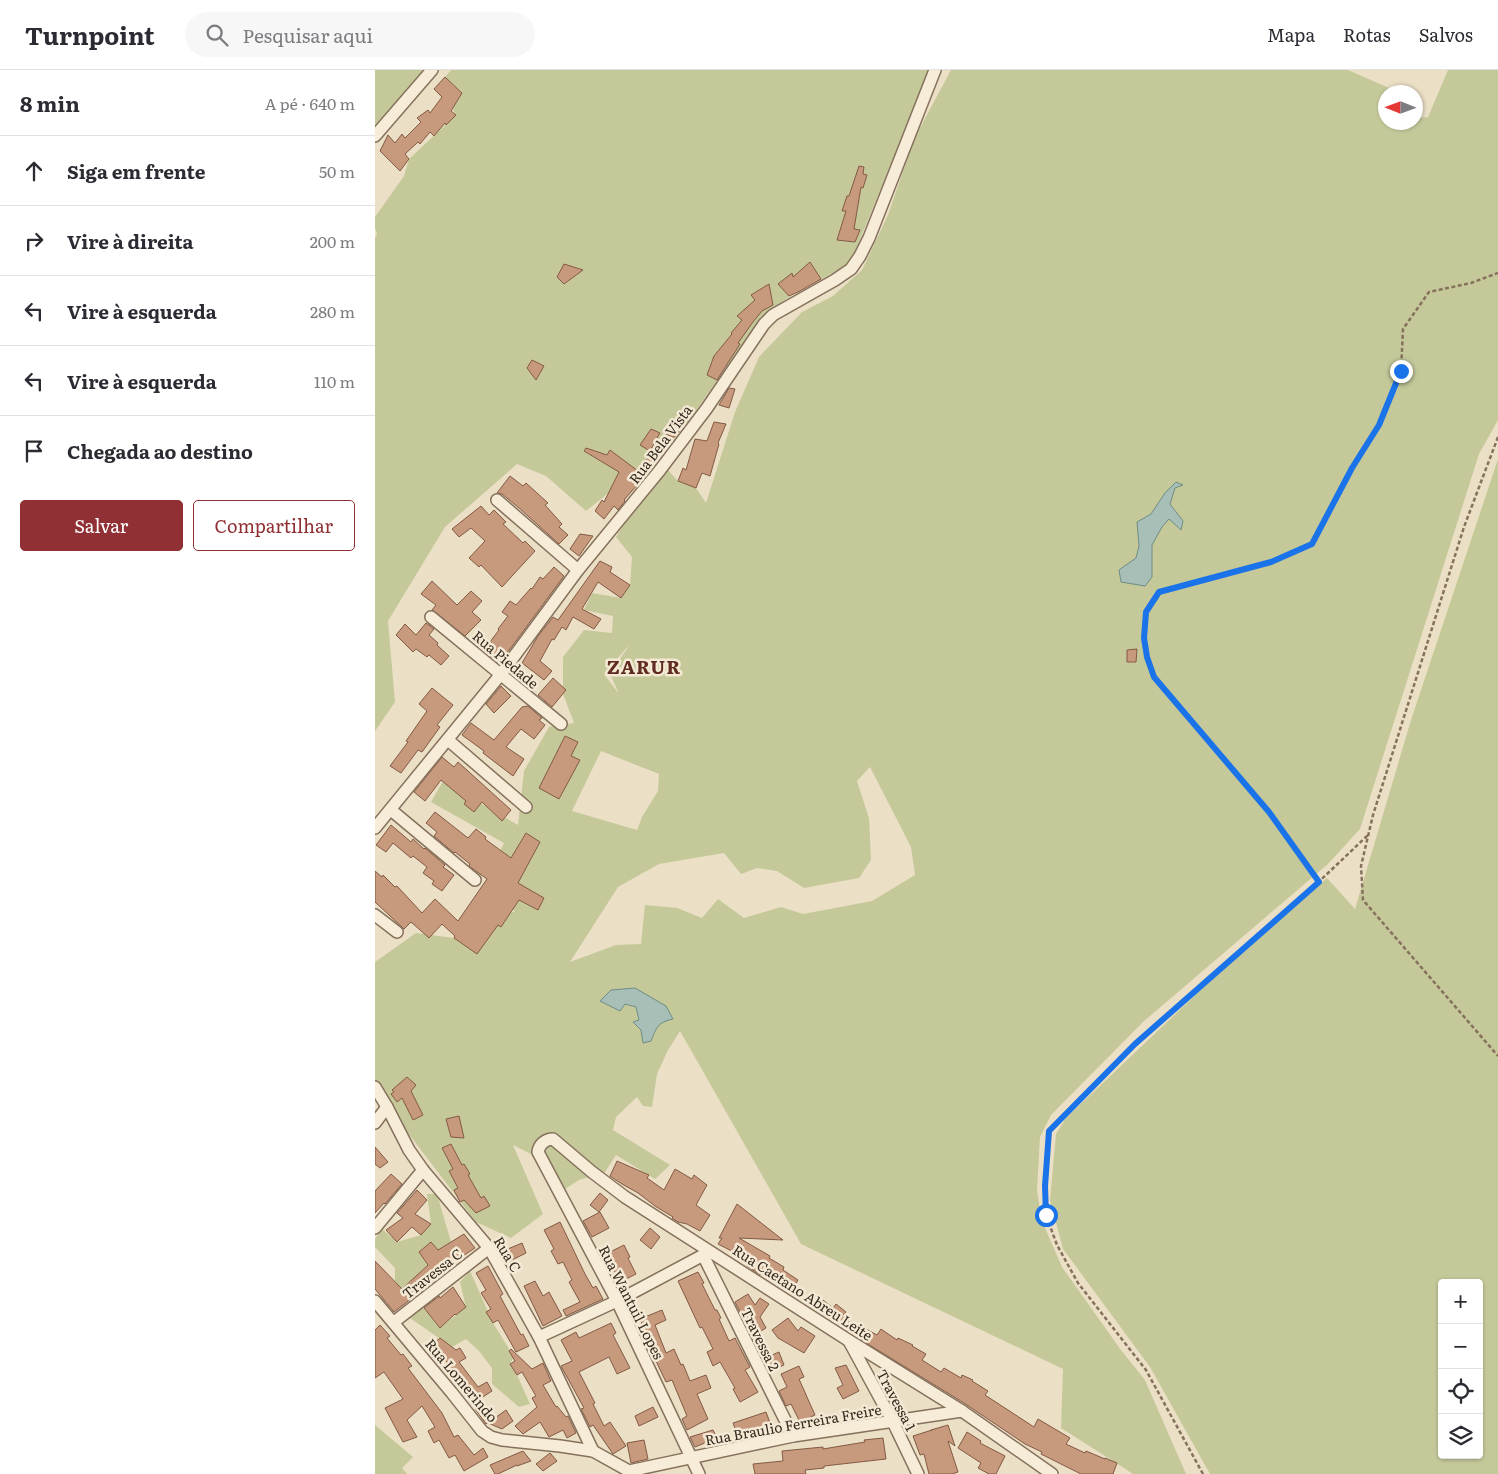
<!DOCTYPE html>
<html lang="pt">
<meta charset="utf-8">
<style>
:root{--surface:#fff;--page:#f7f7f7;--text:#2b2b33;--muted:#7c7c81;--line:#e1e1e2;--accent:#913034}
body{margin:0;font-family:Literata,serif;background:var(--page);color:var(--text)}
.controls{position:absolute;right:15px;bottom:15px;display:grid;overflow:hidden;border-radius:5px;box-shadow:0 1px 4px #0004}
.controls button{width:45px;height:45px;display:grid;place-items:center;padding:0;border:0;border-bottom:1px solid var(--line);background:var(--surface);color:var(--text);font:25px sans-serif}
.compass{position:absolute;left:1003px;top:15px;width:45px;height:45px;border-radius:50%;background:var(--surface);box-shadow:0 1px 4px #0004;rotate:271deg}
.stop{position:absolute;width:15px;height:15px;margin:-11px;border:4px solid #1a73e8;border-radius:50%;background:#fff}
.stop.end{background:#1a73e8;border-color:#fff;box-shadow:0 1px 5px #0008}
.list{margin:0;padding:0;list-style:none}
h2{display:flex;justify-content:space-between;align-items:center;height:65px;margin:0;padding:0 20px;font-size:21px}
h2 small{font-size:16px;font-weight:400;color:var(--muted)}
.list li{display:grid;grid-template-columns:32px 1fr auto;gap:15px;align-items:center;box-sizing:border-box;height:70px;padding:0 20px;border-top:1px solid var(--line)}
.list b{display:block;font-size:19px;white-space:nowrap}
.list em{font-size:16px;font-style:normal;color:var(--muted)}
.actions{display:flex;gap:10px;padding:15px 20px}
.actions a{flex:1;padding:11px 0;border:1px solid var(--accent);border-radius:5px;text-align:center;font-size:18px;color:var(--accent)}
.actions .main{background:var(--accent);color:#fff}
.icon{flex:none;width:28px;height:28px;fill:none;stroke:currentColor;stroke-width:2;stroke-linecap:round;stroke-linejoin:round}
.map{position:relative;flex:none;width:1123px;height:1404px;overflow:hidden}
header{display:flex;align-items:center;gap:30px;box-sizing:border-box;height:70px;padding:0 25px;background:var(--surface);border-bottom:1px solid var(--line)}
header strong{font-size:24px}
nav{display:flex;gap:28px;margin-inline-start:auto;font-size:18px}
.search{width:350px;height:45px;background:var(--page);display:flex;align-items:center;gap:12px;box-sizing:border-box;padding:0 18px;border-radius:28px;color:var(--muted);font-size:19px}
main{display:flex}
aside{flex:1;background:var(--surface)}
.map>svg:first-child{display:block}
.green{fill:#c5c99a;fill-rule:evenodd}
.water{fill:#a7bfb7;stroke:#6e8d84}
.building{fill:#c7997d;stroke:#835a44}
.lines{fill:none;stroke-linecap:round;stroke-linejoin:round}
.minor-casing{stroke:#85715c;stroke-width:14}
.path{stroke:#85715c;stroke-width:2.5;stroke-dasharray:4 2.5;stroke-linecap:butt}
.minor{stroke:#f7ecd8;stroke-width:11}
.route{stroke:#1a73e8;stroke-width:6}
.labels{text-anchor:middle;dominant-baseline:central;stroke-width:5;stroke-linejoin:round;paint-order:stroke}
.street-label{font-size:14px;fill:#362a1f;stroke:#f3e9d4}
.district-label{font-size:19px;font-weight:bold;letter-spacing:1px;fill:#602c21;stroke:#f3e9d4}
</style>
<header>
<strong>Turnpoint</strong>
<div class="search"><svg class="icon" aria-label="search" viewBox="0 0 24 24"><circle cx="10" cy="10" r="6"/><path d="M15 15l6 6"/></svg>Pesquisar aqui</div>
<nav><a>Mapa</a><a>Rotas</a><a>Salvos</a></nav>
</header>
<main>
<aside>
<h2>8 min<small>A pé · 640 m</small></h2>
<ul class="list">
<li><svg class="icon" aria-label="ahead" viewBox="0 0 24 24"><path d="M12 20V5M6 11l6-6 6 6"/></svg><div><b>Siga em frente</b></div><em>50 m</em></li>
<li><svg class="icon" aria-label="right" viewBox="0 0 24 24"><path d="M7 20v-9h11M14 6l5 5-5 5"/></svg><div><b>Vire à direita</b></div><em>200 m</em></li>
<li><svg class="icon" aria-label="left" viewBox="0 0 24 24"><path d="M17 20v-9H6M10 6l-5 5 5 5"/></svg><div><b>Vire à esquerda</b></div><em>280 m</em></li>
<li><svg class="icon" aria-label="left" viewBox="0 0 24 24"><path d="M17 20v-9H6M10 6l-5 5 5 5"/></svg><div><b>Vire à esquerda</b></div><em>110 m</em></li>
<li><svg class="icon" aria-label="arrive" viewBox="0 0 24 24"><path d="M6 21V4h12l-3 4 3 4H6"/></svg><div><b>Chegada ao destino</b></div></li>
</ul>
<div class="actions"><a class="main">Salvar</a><a>Compartilhar</a></div>
</aside>
<div class="map">
<svg width="1123" height="1404" viewBox="0 0 1123 1404">
<rect width="100%" height="100%" fill="#ebdfc5"/>
<g class="green">
<path d="M0,0H48L0,57Z"/>
<path d="M76,0H556L539,38L481,179L473,194L460,202L421,222L386,247L311,355L289,363L267,396L211,441L171,406L142,394L70,457L13,551L20,632L0,661V168L2,164L0,158V147L29,106L34,89L81,45L76,36L82,30L87,22L70,7Z"/>
<path d="M576,0H973L1023,22H1011V52H1040L1041,48L1053,47L1073,0H1123V350L1104,384L985,759L953,794L768,952L676,1045L665,1067L662,1121L667,1151L687,1197L746,1280L770,1310L811,1404H758L752,1400L686,1358L688,1299L426,1174L305,961L293,980L282,1004L277,1037L268,1036L262,1027L241,1047L238,1060L295,1095L280,1109L241,1085L230,1102L204,1110L190,1119L174,1093L138,1075L168,1144L136,1168L101,1152L33,1063L0,1018V892L41,863L79,868L140,841L107,818L129,773L56,732L68,711L143,755L149,701L174,657L199,653L188,624V587L209,560L237,563L238,546L209,540L217,523L246,528L255,515L257,487L241,467L249,454L292,399L303,411L321,418L331,433L360,342L384,287L427,242L458,226L487,200L513,145L539,69ZM255,574L235,604L244,624L229,604ZM226,681L284,704L283,721L267,747L262,760L197,741ZM495,697L536,777L540,805L497,831L428,844L406,837L369,848L343,829L327,848L302,838L270,835L266,874L241,875L195,892L243,817L284,794L349,783L366,804L382,798L402,801L429,818L484,808L496,790L494,748L482,711ZM250,934L291,936L276,971L259,952L264,950L261,937Z"/>
<path d="M1123,389V1404H835L775,1297L688,1179L675,1130L681,1064L691,1048L832,914L952,808L980,839L1036,650ZM1067,1213H1104V1385H1067Z"/>
<path d="M52,1124H62L76,1172L63,1180L56,1172L44,1182L52,1195L26,1220L20,1211V1198L0,1177V1169L7,1159L22,1172L46,1165L56,1154Z"/>
<path d="M95,1201L118,1253L139,1287L135,1294L142,1305L155,1334L144,1337L117,1314V1298L104,1281L91,1269L77,1277L32,1246L48,1238L65,1258L91,1237L85,1212Z"/>
<path d="M0,1355L38,1387L27,1398L32,1404H0Z"/>
</g>
<g class="water">
<path d="M801,412L808,415L800,418L795,434L808,451L806,460L794,449L787,457L777,475V507L770,516L746,512L744,500L761,488L764,476L762,452L776,444L790,423Z"/>
<path d="M260,918L291,936L298,949C283,952 281,958 276,971L268,973L266,960L258,952L264,950L261,937L250,934L245,941L225,931L236,920Z"/>
</g>
<g class="building">
<path d="M70,7L87,23L76,41L81,45L71,55L70,53L59,66L55,62L45,74L43,72L30,84L34,89L25,101L5,81L13,65L20,73L27,64L30,68L46,52L42,48L53,40L55,43L67,27L59,19Z"/>
<path d="M484,96L489,97L488,104L492,105L488,118L486,117L479,159L485,160L480,172L462,170L471,141H467L472,126H474Z"/>
<path d="M435,192L446,209L425,221L414,226L403,214L417,203L418,207Z"/>
<path d="M189,194L208,200L189,214L182,207Z"/>
<path d="M394,214L398,235L387,241L378,252L363,273L365,274L342,310L332,305L339,286L357,264L356,263L367,250L362,246L380,230L376,225Z"/>
<path d="M157,290L169,296L161,310L152,298Z"/>
<path d="M354,318L360,319L354,338L344,335Z"/>
<path d="M297,352L305,360L300,367H297L289,363Z"/>
<path d="M339,352L351,354L343,373L344,374L335,406L327,403L321,418L303,411L308,398L311,400L320,369L332,371Z"/>
<path d="M276,359L285,363L275,381L265,375Z"/>
<path d="M211,378L232,385L235,380L263,401L276,383L280,385L270,406L249,430L250,431L243,440L239,436L229,449L220,441L227,430L229,432L244,402L209,381Z"/>
<path d="M135,406L148,416L151,413L173,433L170,435L187,454L184,457L193,465L184,474L144,438L127,424L122,423Z"/>
<path d="M106,436L114,445L119,440L131,452L128,454L148,473L150,471L160,481L127,517L106,495L104,497L94,488L110,471L96,458L84,467L77,459Z"/>
<path d="M205,464L218,466L204,486L195,479Z"/>
<path d="M225,491L237,497L235,502L255,515L246,528L223,512L207,539L226,549L219,559L198,547L191,560L187,557L179,570L177,569L165,591L177,601L169,610L147,593L163,566L178,547L183,550Z"/>
<path d="M179,497L189,506L138,575L131,584L129,583L122,591L110,582L117,573L115,572L124,560L123,559L133,546L127,542L135,531L141,535L156,518L157,519L165,507L168,509Z"/>
<path d="M57,511L82,535L96,521L107,531L97,542L106,550L90,566L57,540L61,535L46,524Z"/>
<path d="M51,553L59,559L54,565L63,573L62,575L74,586L66,595L54,585L52,587L41,579L38,582L21,565L30,554L41,565Z"/>
<path d="M762,579L761,592H752V580Z"/>
<path d="M178,608L191,620L177,637L163,625Z"/>
<path d="M126,616L136,626L119,643L111,634Z"/>
<path d="M57,618L78,635L62,655L65,657L47,682L43,680L26,703L15,696L33,672L31,671L52,641L44,634Z"/>
<path d="M153,636L167,648L164,650L170,655L159,669L146,659L131,677L149,689L138,706L108,683L109,681L87,665L96,653L119,670L147,637Z"/>
<path d="M190,666L203,672L196,686L205,690L184,729L164,718Z"/>
<path d="M67,687L79,697L83,692L136,740L127,751L107,732L99,742L89,734L91,731L66,710L50,731L39,722Z"/>
<path d="M60,742L93,768L101,759L111,767L110,769L136,788L151,763L165,772L143,813L169,828L163,840L144,830L126,857L123,855L102,884L79,868L80,866L67,854L54,868L36,852L29,859L0,832V801L7,807L8,805L20,817L22,816L47,843L60,829L83,851L112,809L94,796L95,794L80,782L79,783L59,766L62,762L51,753Z"/>
<path d="M16,755L36,772L38,769L49,779L50,778L70,795L68,797L79,805L67,821L57,814L59,811L48,803L52,797L38,786L36,788L18,773L11,782L1,775Z"/>
<path d="M32,1007L41,1015L36,1021L48,1045L38,1050L27,1028L22,1032L16,1024L19,1022L17,1020Z"/>
<path d="M84,1046L89,1068L76,1067L71,1049Z"/>
<path d="M76,1074L87,1095L89,1094L95,1104L93,1105L106,1128L109,1126L115,1136L101,1143L89,1130L85,1132L79,1120L83,1118L74,1101L78,1099L67,1078Z"/>
<path d="M0,1077L13,1092L5,1098L0,1094Z"/>
<path d="M242,1091L274,1105L272,1108L289,1120L300,1099L317,1109L319,1105L332,1115L321,1135L335,1145L325,1161L312,1154L303,1152L297,1148L298,1147L280,1136L263,1123L247,1114L235,1106Z"/>
<path d="M16,1104L27,1114L10,1134L9,1133L0,1143V1121Z"/>
<path d="M42,1120L52,1130L40,1144L56,1154L46,1165L37,1157L22,1172L11,1160L28,1148L22,1143Z"/>
<path d="M225,1123L233,1130L224,1142L215,1135Z"/>
<path d="M362,1134L408,1170L364,1168L395,1186L394,1188L409,1197L408,1200L423,1210L416,1222L404,1215L405,1214L386,1203L385,1205L372,1196L376,1191L343,1174L347,1168H344Z"/>
<path d="M225,1142L234,1158L217,1167L208,1151Z"/>
<path d="M185,1152L210,1204L218,1218L221,1216L228,1229L191,1246L188,1240L205,1232L194,1212L197,1210L188,1192L183,1194L176,1181L179,1179L169,1160Z"/>
<path d="M275,1158L285,1167L276,1179L265,1170Z"/>
<path d="M89,1164L100,1178L88,1186L87,1184L53,1211L55,1214L19,1242L0,1219V1191L27,1219L53,1195L44,1182L56,1172L63,1180Z"/>
<path d="M147,1173L151,1183L133,1192L128,1181Z"/>
<path d="M249,1175L255,1187L253,1188L261,1204L245,1212L237,1196L233,1198L227,1186Z"/>
<path d="M113,1196L128,1224L125,1226L146,1265L148,1264L154,1276L141,1282L123,1250L118,1253L111,1242L116,1239L106,1223L111,1220L101,1203Z"/>
<path d="M323,1202L329,1213L327,1214L340,1240H342L346,1248L344,1249L354,1271L360,1268L375,1297L370,1300L383,1322L365,1332L358,1319L360,1318L345,1292L338,1296L332,1282L338,1279L327,1257L325,1258L303,1211Z"/>
<path d="M160,1211L168,1226L174,1222L187,1246L168,1256L149,1216Z"/>
<path d="M78,1217L91,1237L81,1245L80,1244L65,1258L49,1238L64,1226L65,1228Z"/>
<path d="M373,1224L380,1235L385,1228L394,1234L385,1247L391,1258L381,1264L371,1249L369,1250L360,1232Z"/>
<path d="M448,1230L458,1238L461,1234L471,1242L467,1246L474,1251L469,1258L443,1238Z"/>
<path d="M287,1240L291,1250L280,1255L291,1283L299,1279L306,1295L308,1294L315,1311L331,1305L336,1318L322,1324L333,1349L312,1360L307,1349L312,1346L297,1310L291,1312L271,1270L273,1269L265,1249Z"/>
<path d="M413,1248L423,1261L426,1257L440,1266L429,1283L403,1268L397,1260Z"/>
<path d="M236,1253L241,1263L238,1265L255,1298L242,1304L234,1287L204,1302L220,1333L218,1334L229,1356L235,1352L251,1376L238,1384L218,1355L215,1357L206,1339L209,1338L186,1296L197,1291L186,1270L201,1262L204,1268Z"/>
<path d="M5,1255L15,1266L12,1268L26,1285L28,1284L37,1296L33,1298L67,1343L79,1367L83,1365L99,1385L108,1378L113,1387L89,1401L80,1385L74,1388L64,1370L59,1373L53,1361L60,1357L47,1336L32,1350L42,1367L28,1372L10,1338L28,1329L9,1302L0,1308V1260Z"/>
<path d="M489,1258L502,1265L506,1259L522,1270L523,1268L538,1275L537,1276L551,1284L547,1290L566,1302L569,1298L586,1308L587,1305L598,1310L597,1311L613,1321L610,1325L659,1357L663,1349L695,1368L691,1374L710,1383L711,1381L730,1389V1388L742,1393L738,1404H706L666,1384L667,1382L650,1374L589,1333L483,1268Z"/>
<path d="M65,1268L81,1280L85,1278L91,1288L84,1292L103,1317L112,1312L117,1321L100,1332L82,1310L65,1281L58,1274Z"/>
<path d="M136,1279L157,1299L168,1293L176,1311L168,1315L181,1337L182,1336L191,1347L193,1346L201,1363L192,1368L188,1360L174,1367L165,1352L148,1364L140,1356L162,1337L157,1328L161,1326L147,1302L142,1305L135,1294L140,1291L134,1281Z"/>
<path d="M404,1282L409,1295L396,1301L390,1288Z"/>
<path d="M471,1295L484,1321L468,1329L462,1318L468,1315L460,1298Z"/>
<path d="M424,1296L429,1307L424,1309L440,1345L425,1352L416,1334L411,1336L404,1321L412,1317L406,1304Z"/>
<path d="M107,1334L119,1348L111,1354L100,1339Z"/>
<path d="M278,1337L283,1347L264,1356L260,1346Z"/>
<path d="M131,1340L138,1351L127,1359L113,1353Z"/>
<path d="M391,1342L397,1358L364,1369L358,1353Z"/>
<path d="M573,1355L580,1376L573,1371L583,1402L577,1404H554L549,1384L545,1385L538,1366L557,1360H556Z"/>
<path d="M338,1360L342,1368L320,1377L315,1367Z"/>
<path d="M592,1362L606,1371L605,1373L630,1386L621,1404H614L603,1398L606,1393L583,1378Z"/>
<path d="M508,1368L511,1389L449,1396V1398L430,1400L431,1404H380L378,1394L408,1391L407,1381L448,1377V1379L490,1372L489,1370Z"/>
<path d="M269,1370L273,1389L256,1393L252,1373Z"/>
<path d="M148,1381L156,1391L142,1396V1395L123,1404H120L115,1395Z"/>
<path d="M175,1383L182,1391L168,1401L161,1394Z"/>
</g>
<g class="lines">
<defs>
<g id="minor">
<path d="M0,66L57,0"/>
<path d="M122,430L203,500"/>
<path d="M56,547L186,654"/>
<path d="M73,670L151,737"/>
<path d="M16,740L100,810"/>
<path d="M0,758L126,604L203,500L285,400L332,338L389,254L398,245L460,210L476,199L485,186L494,168L560,0"/>
<path d="M0,845L22,862"/>
<path d="M0,1017L12,1037L34,1080L48,1100L114,1178L164,1267L218,1381"/>
<path d="M0,1053L12,1037"/>
<path d="M0,1158L48,1100"/>
<path d="M328,1185L418,1366"/>
<path d="M0,1231L77,1323L107,1361L116,1367L127,1370L185,1376L218,1381L254,1401"/>
<path d="M19,1252L114,1178"/>
<path d="M164,1267L242,1231L334,1182"/>
<path d="M474,1271L518,1352L543,1404"/>
<path d="M254,1401L418,1366L587,1341"/>
<path d="M324,1404L242,1231L163,1082C164,1074 171,1069 178,1069L217,1102L250,1127L473,1270L587,1341L677,1404"/>
</g>
</defs>
<use href="#minor" class="minor-casing"/>
<g class="path">
<path d="M1123,367L1089,457L998,745L986,796L988,830L1123,986"/>
<path d="M943,812L894,742L779,607L772,587L769,568L771,542L784,522L896,492L937,474L977,398L1004,355L1026,301L1028,259L1054,222L1096,213L1123,203"/>
<path d="M828,1404L771,1300L703,1213L682,1175L671,1145L670,1116L674,1061L760,974L932,823L993,765"/>
</g>
<use href="#minor" class="minor"/>
</g>
<g class="lines">
<path class="route" d="M671,1145L670,1116L674,1061L760,974L944,812L894,742L779,607L772,587L769,568L771,542L784,522L896,492L937,474L977,398L1004,355L1026,301"/>
</g>
<g class="labels">
<g class="street-label">
<text transform="translate(285 374) rotate(-53)">Rua Bela Vista</text>
<text transform="translate(131 589) rotate(40)">Rua Piedade</text>
<text transform="translate(133 1184) rotate(59)">Rua C</text>
<text transform="translate(57 1203) rotate(-38)">Travessa C</text>
<text transform="translate(428 1222) rotate(33)">Rua Caetano Abreu Leite</text>
<text transform="translate(257 1232) rotate(63)">Rua Wantuil Lopes</text>
<text transform="translate(386 1269) rotate(64)">Travessa 2</text>
<text transform="translate(87 1310) rotate(50)">Rua Lomerindo</text>
<text transform="translate(522 1330) rotate(62)">Travessa 1</text>
<text transform="translate(418 1354) rotate(-10)">Rua Braulio Ferreira Freire</text>
</g>
<g class="district-label">
<text x="269" y="596">ZARUR</text>
</g>
</g>
</svg>
<div class="controls">
<button>+</button>
<button>−</button>
<button><svg class="icon" aria-label="locate" viewBox="0 0 24 24"><circle cx="12" cy="12" r="6"/><path d="M12 2v4M12 18v4M2 12h4M18 12h4"/></svg></button>
<button><svg class="icon" aria-label="layers" viewBox="0 0 24 24"><path d="M12 4l9 5-9 5-9-5zM3 14l9 5 9-5"/></svg></button>
</div>
<svg class="compass" viewBox="-18 -18 36 36"><path d="M0-13l5 13h-10z" fill="#e53935"/><path d="M0 13l5-13h-10z" fill="#7c7c81"/></svg>
<div class="stop" style="left:671px;top:1145px"></div>
<div class="stop end" style="left:1026px;top:301px"></div>
</div>
</main>
